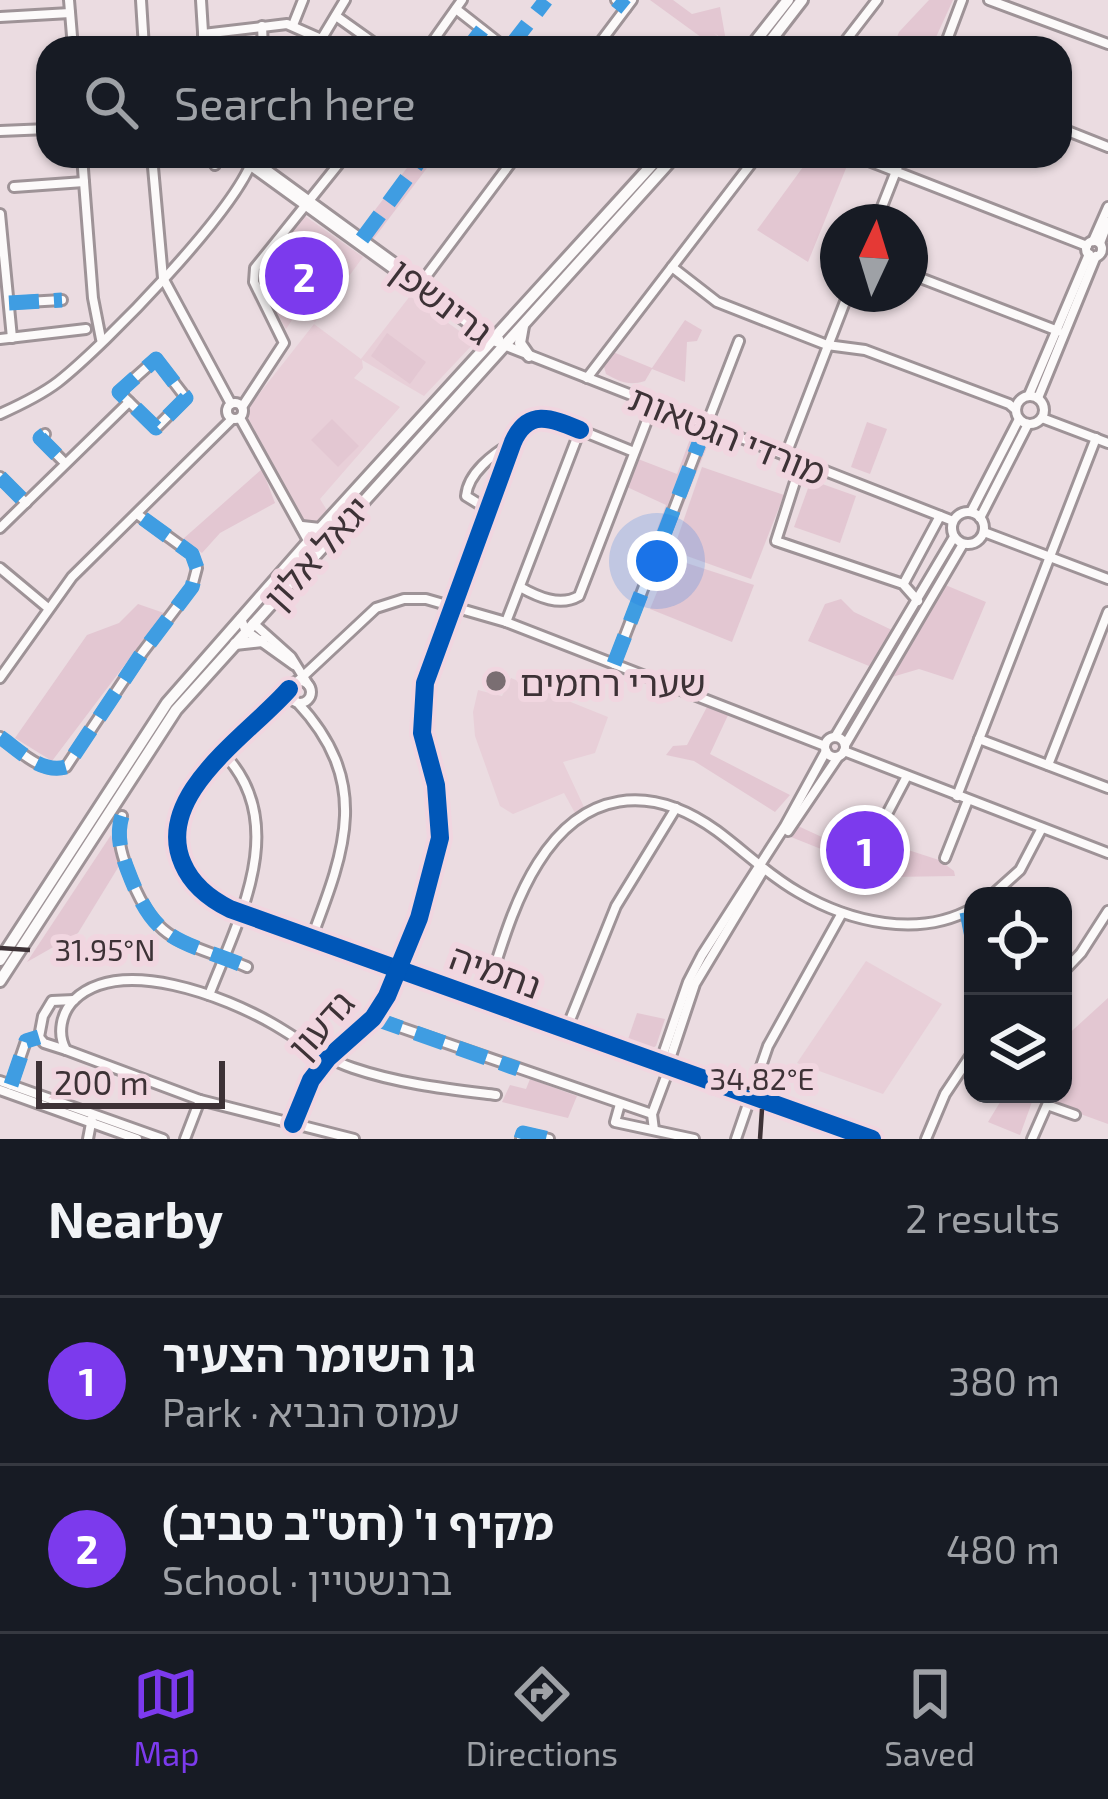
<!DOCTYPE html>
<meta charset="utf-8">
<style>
:root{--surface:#171b24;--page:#242831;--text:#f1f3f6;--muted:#9ea1a6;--line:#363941;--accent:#7c3aed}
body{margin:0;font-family:"Exo 2","Noto Sans Hebrew",sans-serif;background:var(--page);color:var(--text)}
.controls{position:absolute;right:36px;bottom:36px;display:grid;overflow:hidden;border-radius:24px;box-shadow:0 3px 9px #0004}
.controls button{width:108px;height:108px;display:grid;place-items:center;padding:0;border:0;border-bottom:3px solid var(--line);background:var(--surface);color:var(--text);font:60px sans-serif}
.compass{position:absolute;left:820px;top:204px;width:108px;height:108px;border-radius:50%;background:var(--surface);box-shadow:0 3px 9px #0004;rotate:4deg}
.scale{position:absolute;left:36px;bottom:30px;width:189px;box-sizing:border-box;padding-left:12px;border:6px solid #3d3236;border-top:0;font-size:33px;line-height:42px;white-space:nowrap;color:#3d3236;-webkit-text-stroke:9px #f1d6e0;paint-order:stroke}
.you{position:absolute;left:657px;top:561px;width:42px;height:42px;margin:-30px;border:9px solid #fff;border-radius:50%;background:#1a73e8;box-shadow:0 0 0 18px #1a73e833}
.badge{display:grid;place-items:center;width:78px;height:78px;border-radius:50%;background:var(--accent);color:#fff;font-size:39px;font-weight:700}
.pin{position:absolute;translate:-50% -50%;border:6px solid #fff;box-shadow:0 3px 12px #0006}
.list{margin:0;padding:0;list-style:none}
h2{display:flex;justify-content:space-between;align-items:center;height:156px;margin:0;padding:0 48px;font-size:51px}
h2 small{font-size:39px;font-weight:400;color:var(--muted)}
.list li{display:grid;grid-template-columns:78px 1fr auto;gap:36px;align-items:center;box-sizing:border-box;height:168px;padding:0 48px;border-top:3px solid var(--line)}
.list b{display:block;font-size:45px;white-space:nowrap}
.list p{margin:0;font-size:39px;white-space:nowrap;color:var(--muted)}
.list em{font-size:39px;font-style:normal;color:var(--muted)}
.icon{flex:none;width:66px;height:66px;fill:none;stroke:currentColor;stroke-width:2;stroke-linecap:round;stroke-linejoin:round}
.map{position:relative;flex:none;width:1108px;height:1139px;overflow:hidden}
.search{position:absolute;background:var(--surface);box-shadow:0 3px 9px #0004;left:36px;right:36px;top:36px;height:132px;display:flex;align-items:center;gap:30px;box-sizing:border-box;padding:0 42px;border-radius:36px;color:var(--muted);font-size:45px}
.sheet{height:492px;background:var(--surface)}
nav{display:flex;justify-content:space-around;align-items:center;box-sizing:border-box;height:168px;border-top:3px solid var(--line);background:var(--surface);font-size:33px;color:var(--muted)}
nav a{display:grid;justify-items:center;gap:6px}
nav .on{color:var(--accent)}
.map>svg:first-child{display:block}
.built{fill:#e8cfd8}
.green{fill:#e3c7d2}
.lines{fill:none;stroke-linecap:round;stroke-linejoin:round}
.minor-casing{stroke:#9e9397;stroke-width:14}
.major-casing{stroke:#9e9397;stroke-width:16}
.minor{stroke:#fcfafa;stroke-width:8}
.major{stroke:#fcfafa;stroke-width:10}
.quiet{stroke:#3f9de2;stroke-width:15;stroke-dasharray:30 15;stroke-linecap:butt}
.cycleway-casing{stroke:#f1d6e0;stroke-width:26}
.cycleway{stroke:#0057b8;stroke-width:18}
.ticks{fill:none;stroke:#3d3236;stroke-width:4.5}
.poi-dot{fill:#7a6e72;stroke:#f1d6e0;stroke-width:4.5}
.labels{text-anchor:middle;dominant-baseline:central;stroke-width:12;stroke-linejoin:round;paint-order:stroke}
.street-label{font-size:36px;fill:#3d3236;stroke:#f1d6e0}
.poi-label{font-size:36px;fill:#3d3236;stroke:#f1d6e0;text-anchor:start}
.ticks-label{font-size:30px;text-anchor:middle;fill:#3d3236;stroke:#f1d6e0;stroke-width:12;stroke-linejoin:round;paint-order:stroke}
</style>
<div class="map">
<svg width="1108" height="1139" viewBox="0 0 1108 1139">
<rect width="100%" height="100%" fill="#ebdce1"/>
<g class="built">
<path d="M302,214L363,257L315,322L300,308L286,329L258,280L268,257Z"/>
<path d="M410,296L475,342L424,396L362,360L363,368L354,378L400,407L320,499L328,512L316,526L306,525L245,412L314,324L361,359Z"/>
<path d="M511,678L608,717L595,753L563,762L584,807L575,813L564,793L513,814L500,806L475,736L473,712L478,690L502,696Z"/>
<path d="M866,961L942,1004L883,1094L797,1063Z"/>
</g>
<g class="green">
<path d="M650,0H673L692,14L720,7L726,41L714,33L731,48H716Z"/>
<path d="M929,0H953L931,48H893L899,32Z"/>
<path d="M416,156H436L369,245L356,235Z"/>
<path d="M811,156H851L808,262L757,230Z"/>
<path d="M685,320L702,330L697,341L687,342L685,382L652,369L645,381C629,386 620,382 606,374L603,363L613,352L652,368Z"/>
<path d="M387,333L426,362L410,384L371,356Z"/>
<path d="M332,419L359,446L338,467L311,440Z"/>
<path d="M867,422L887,429L870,474L851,467Z"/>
<path d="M695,426L713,432L622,656L613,650L666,505L627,487L638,459L677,474Z"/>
<path d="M702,467L784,495L751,579L673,551Z"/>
<path d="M262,469L275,503L220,533L202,553L183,539Z"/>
<path d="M811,480L856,496L840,543L794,527Z"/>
<path d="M671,558L754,585L732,642L650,609Z"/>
<path d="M943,584L986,602L953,680L919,669L892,677Z"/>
<path d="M841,599L854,612L894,631L869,666L808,641L825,604Z"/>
<path d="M138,604L164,613L52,761L15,738L87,635L119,623Z"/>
<path d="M708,705L729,713L710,754L790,795L775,812L694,761L666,755L673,746L687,745Z"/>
<path d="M831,825L939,860L954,871L955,876L891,877L791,837L798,826L824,838Z"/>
<path d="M111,835L119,866L78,933L27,962Z"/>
<path d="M1108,998V1124L1042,1100L1032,1102L1020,1135L988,1122L1005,1094H1063V1039Z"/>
<path d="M637,1013L665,1019L656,1046L645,1052L626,1045Z"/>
<path d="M530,1079L577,1096L568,1118L502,1102L510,1085L526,1089Z"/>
</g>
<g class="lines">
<defs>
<g id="minor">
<path d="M69,0L73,48"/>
<path d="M141,0L144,48"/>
<path d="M201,0L204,48"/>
<path d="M616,0L626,8"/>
<path d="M989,0L1108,44"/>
<path d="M456,9L498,42"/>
<path d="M336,16L381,48"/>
<path d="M0,17L70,13"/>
<path d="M293,25L303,0"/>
<path d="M262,26L263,48"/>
<path d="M203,34L287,24L321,39"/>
<path d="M316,48L345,0"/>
<path d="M428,48L462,0"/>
<path d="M468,48L482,30"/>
<path d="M596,48L632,0"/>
<path d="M840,48L877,0"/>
<path d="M944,48L962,0"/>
<path d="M1060,128L1108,147"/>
<path d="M0,131L48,129"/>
<path d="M82,156L93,298L101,339"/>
<path d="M152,156L163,278L231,404"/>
<path d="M214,156L215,165"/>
<path d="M856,156L1087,246"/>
<path d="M252,159L499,339"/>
<path d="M248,164L491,340L953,521"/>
<path d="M14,187L84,182"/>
<path d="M0,214L12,338"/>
<path d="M876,222L902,156"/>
<path d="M1093,241L1108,207"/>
<circle cx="1094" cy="249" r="8"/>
<path d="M1100,243L1108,222"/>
<path d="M672,267L717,302L827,345L865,350L1009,404L1016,410"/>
<path d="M910,274L1058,331"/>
<path d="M421,283L516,156"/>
<path d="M9,303L62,300"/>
<path d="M0,339L86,329"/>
<path d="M156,359L186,398L156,428L119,392Z"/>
<path d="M587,378L757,156"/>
<path d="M1029,395L1089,254"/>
<circle cx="1030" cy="410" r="14"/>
<path d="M1038,398L1096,256"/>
<circle cx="235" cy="411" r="8"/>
<path d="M242,407L284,343L254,282L255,268L345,156"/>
<path d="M0,414C20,405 41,395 58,382C105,345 237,210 254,156"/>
<path d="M240,418L315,553"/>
<path d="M1042,418L1108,443"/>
<path d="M45,434L40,438L65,463"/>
<path d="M785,457L848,294"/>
<path d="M801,463L776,541L903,584L918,601"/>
<path d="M0,477L26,503"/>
<path d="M487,509L466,496C468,473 493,454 512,443"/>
<circle cx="968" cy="528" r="16"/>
<path d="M971,512L1019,419"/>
<path d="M980,518L1028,424"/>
<path d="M0,528L129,402"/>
<path d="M984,532L1108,579"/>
<path d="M0,568L48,608"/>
<path d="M904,583L940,516"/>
<path d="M520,587C538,597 560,607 579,596L653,405"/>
<path d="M241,618L245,630L294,665"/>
<path d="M506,622L580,430L634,452"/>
<path d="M253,623L291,657L309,686"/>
<path d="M614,664L739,341"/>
<path d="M0,678L72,577L232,419"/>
<path d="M298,681L376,608L404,599H426L506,622L825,746"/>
<circle cx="300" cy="692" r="11"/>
<path d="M289,689C250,734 152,795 183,864C192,885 210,899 230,909L872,1139"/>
<path d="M297,702C371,781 346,848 312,937"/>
<path d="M0,737C20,751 41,774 66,767L142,653L192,587L197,568L192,554L137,514"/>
<path d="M835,737L954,537"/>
<circle cx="835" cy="747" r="10"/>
<path d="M979,739L1108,788"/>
<path d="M845,745L963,544"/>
<path d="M844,751L1108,853"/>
<path d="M1048,765L1108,612"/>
<path d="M957,796L1096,438"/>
<path d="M122,816C116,835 121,853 128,871C156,946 180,939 247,967"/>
<path d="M788,831L838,757"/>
<path d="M878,831L907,776"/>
<path d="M945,858L968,800"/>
<path d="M991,896L1020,870L1042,828"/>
<path d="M967,912L973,942"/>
<path d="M1063,972L1081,953L1108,911"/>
<path d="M209,995C238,920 291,824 224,754"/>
<path d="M484,1000C499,955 512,904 538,863C583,791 649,782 717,831C744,851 768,875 798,892C849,922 919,939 973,908"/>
<path d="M373,1018L652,1114"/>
<path d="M566,1030L616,906L676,808"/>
<path d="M66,1050L44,1043L39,1037L43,1016L52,1001L74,1000"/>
<path d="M660,1063L688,982L702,955L785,826L826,751"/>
<path d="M668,1065L695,984L764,869"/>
<path d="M0,1081L163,1139"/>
<path d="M11,1085L26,1041L39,1037"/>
<path d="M0,1090L137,1139"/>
<path d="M620,1104L615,1122L694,1139"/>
<path d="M293,1124L311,1080L328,1058L373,1018L387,996L419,918L440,838L436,785L422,733L425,683L513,442C528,408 551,418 580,430"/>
<path d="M654,1130L652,1114L670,1066"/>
<path d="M88,1139L92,1118"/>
<path d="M185,1139L200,1100"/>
<path d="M354,1139L200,1100L66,1050C57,1034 61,1013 74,1000C121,955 226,997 273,1024C299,1039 323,1058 353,1068C400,1084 448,1089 496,1095"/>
<path d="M521,1139L523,1133L549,1139"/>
<path d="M736,1139L768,1046L842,913"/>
<path d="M926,1139L945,1094L973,1052"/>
<path d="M1032,1139L1047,1105L1075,1115"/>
</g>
<g id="major">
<path d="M750,48L788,0"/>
<path d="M765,48L802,0"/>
<path d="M523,326L520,343L529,356"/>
<path d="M302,527L320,529"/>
<path d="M235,644L262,641"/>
<path d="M0,960L167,703L310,540L660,156"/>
<path d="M0,981L176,710L675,156"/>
</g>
</defs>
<use href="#minor" class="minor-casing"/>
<use href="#major" class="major-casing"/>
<use href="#minor" class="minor"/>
<use href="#major" class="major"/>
<g class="quiet">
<path d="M616,0L626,8"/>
<path d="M468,48L482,30"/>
<path d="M509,48L546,0"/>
<path d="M362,239L423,156"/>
<path d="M9,303L62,300"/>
<path d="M156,359L186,398L156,428L119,392Z"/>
<path d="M45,434L40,438L65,463"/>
<path d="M0,477L26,503"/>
<path d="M614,664L706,425"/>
<path d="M0,737C20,751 41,774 66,767L142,653L192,587L197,568L192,554L137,514"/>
<path d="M122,816C116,835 121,853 128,871C156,946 180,939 247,967"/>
<path d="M967,912L973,942"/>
<path d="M373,1018L518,1069"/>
<path d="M11,1085L26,1041L39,1037"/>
<path d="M521,1139L523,1133L549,1139"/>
</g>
<defs>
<g id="cycleway">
<path d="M289,689C250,734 152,795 183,864C192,885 210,899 230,909L872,1139"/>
<path d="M293,1124L311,1080L328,1058L373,1018L387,996L419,918L440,838L436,785L422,733L425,683L513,442C528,408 551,418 580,430"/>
</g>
</defs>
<use href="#cycleway" class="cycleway-casing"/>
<use href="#cycleway" class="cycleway"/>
</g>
<path class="ticks" d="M0,948L30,950M760,1139L762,1109"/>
<circle class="poi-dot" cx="496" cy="681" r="12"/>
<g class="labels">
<g class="street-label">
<text transform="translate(442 300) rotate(37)">גרינשפן</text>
<text transform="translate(728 434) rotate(22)">מורדי הגטאות</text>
<text transform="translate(316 552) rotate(-48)">יגאל אלון</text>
<text transform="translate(496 970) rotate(20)">נחמיה</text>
<text transform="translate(320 1024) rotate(-48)">גדעון</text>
</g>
<g class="poi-label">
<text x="520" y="681">שערי רחמים</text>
</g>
</g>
<g class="ticks-label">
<text x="105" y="961">31.95°N</text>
<text x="762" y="1090">34.82°E</text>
</g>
</svg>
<div class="controls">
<button><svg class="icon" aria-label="locate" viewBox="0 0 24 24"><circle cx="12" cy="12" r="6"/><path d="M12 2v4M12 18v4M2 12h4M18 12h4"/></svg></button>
<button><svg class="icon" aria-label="layers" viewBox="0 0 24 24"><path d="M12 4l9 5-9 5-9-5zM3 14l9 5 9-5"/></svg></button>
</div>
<svg class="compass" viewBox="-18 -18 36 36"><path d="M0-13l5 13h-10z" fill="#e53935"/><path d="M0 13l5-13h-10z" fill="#9ea1a6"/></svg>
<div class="scale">200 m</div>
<div class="you"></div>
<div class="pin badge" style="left:865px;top:850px">1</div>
<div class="pin badge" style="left:304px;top:276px">2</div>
<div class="search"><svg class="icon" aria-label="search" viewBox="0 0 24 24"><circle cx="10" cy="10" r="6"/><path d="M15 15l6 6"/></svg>Search here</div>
</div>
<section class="sheet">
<h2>Nearby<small>2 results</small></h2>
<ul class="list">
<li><span class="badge">1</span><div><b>גן השומר הצעיר</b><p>Park · עמוס הנביא</p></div><em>380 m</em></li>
<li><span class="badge">2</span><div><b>מקיף ו' (חט&quot;ב טביב)</b><p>School · ברנשטיין</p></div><em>480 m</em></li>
</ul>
</section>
<nav>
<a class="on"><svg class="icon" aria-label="map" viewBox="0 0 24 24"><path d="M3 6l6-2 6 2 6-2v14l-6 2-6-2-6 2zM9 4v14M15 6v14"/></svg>Map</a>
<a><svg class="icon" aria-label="directions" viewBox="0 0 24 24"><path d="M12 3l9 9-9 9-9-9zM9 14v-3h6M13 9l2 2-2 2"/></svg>Directions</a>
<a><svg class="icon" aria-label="saved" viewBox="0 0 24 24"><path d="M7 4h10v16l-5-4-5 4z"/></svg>Saved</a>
</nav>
